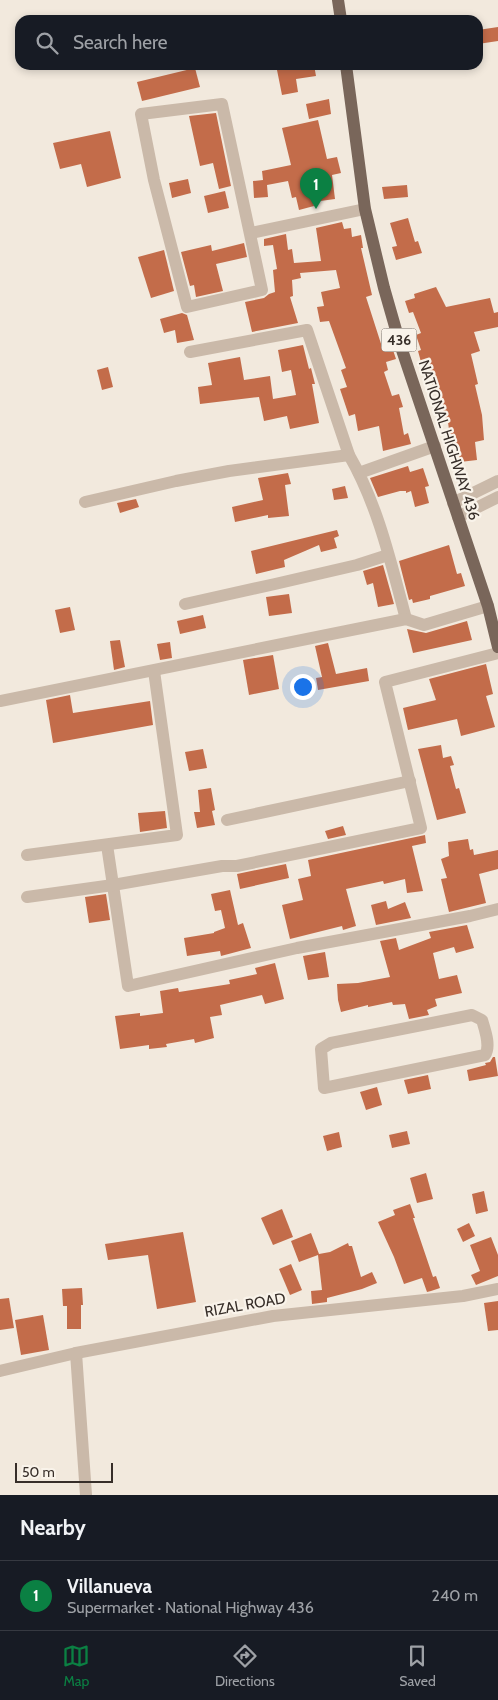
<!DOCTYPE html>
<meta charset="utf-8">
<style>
:root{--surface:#171b24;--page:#242831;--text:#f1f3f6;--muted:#9ea1a6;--line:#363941;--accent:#0b8043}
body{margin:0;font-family:Cabin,sans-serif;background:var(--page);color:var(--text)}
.scale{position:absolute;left:15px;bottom:12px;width:98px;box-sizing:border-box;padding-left:5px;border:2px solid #372e29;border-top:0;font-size:14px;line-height:18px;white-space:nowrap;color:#372e29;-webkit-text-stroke:4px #f9f3ea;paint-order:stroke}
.you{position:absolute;left:302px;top:686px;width:18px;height:18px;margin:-12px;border:4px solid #fff;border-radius:50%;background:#1a73e8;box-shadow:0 0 0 8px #1a73e833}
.badge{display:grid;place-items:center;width:32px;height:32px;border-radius:50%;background:var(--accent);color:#fff;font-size:16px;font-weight:700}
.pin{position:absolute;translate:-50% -41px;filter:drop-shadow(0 1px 2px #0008)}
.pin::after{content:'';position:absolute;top:26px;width:18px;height:15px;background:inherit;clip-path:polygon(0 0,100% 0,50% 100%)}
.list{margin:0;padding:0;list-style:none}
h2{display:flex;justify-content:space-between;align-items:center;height:65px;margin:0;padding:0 20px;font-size:21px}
h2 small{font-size:16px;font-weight:400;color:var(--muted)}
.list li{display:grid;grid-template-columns:32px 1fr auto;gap:15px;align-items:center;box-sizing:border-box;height:70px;padding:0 20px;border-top:1px solid var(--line)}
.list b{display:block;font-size:19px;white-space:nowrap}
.list p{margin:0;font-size:16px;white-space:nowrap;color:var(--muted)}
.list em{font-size:16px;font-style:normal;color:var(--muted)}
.icon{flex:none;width:28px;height:28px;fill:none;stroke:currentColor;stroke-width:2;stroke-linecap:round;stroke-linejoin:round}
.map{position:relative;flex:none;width:498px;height:1495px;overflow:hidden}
.search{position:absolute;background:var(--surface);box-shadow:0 2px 8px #0003;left:15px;right:15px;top:15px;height:55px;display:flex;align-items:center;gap:12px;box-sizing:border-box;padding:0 18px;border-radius:15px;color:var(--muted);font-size:19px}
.sheet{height:135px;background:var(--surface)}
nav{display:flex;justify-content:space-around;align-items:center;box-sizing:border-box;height:70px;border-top:1px solid var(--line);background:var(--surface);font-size:14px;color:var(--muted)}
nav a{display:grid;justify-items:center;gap:2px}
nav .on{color:var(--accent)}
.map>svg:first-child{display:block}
.building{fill:#c36c4a}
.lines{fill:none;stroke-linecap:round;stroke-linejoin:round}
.minor{stroke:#cab9a9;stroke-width:12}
.major{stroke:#79665a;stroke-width:12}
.labels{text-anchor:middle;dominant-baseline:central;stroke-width:4.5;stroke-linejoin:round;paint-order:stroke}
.shield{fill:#f9f3ea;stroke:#716963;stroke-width:1}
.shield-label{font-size:14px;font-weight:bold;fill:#372e29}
.street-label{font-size:15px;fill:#372e29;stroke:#f9f3ea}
</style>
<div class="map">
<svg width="498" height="1495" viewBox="0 0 498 1495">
<rect width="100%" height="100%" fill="#f2e9dd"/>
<g class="building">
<path d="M498,27V41L478,44V30Z"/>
<path d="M276,65H314L316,76L296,79L298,92L282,95Z"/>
<path d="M195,68L200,87L142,101L137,82Z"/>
<path d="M329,99L331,114L309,119L306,104Z"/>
<path d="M216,113L231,186L219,189L213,163L200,166L189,116Z"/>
<path d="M318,120L327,159L337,157L341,173L332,175L335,199L313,202L314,206L299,210L296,197L292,198L288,181L267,185L268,197L254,198L253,181L263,180L262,171L291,165L282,128Z"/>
<path d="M110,131L121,178L87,187L81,164L60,169L53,143Z"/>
<path d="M188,179L191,193L172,198L169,183Z"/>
<path d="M407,185L408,197L384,199L382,187Z"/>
<path d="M225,191L229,208L208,213L204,196Z"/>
<path d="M408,218L415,242L418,241L422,253L396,260L392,247L397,246L390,223Z"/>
<path d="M342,222L344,229L351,228L352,237L361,235L363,248H361L372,295L366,297L383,350L392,347L396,359L386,362L388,370L384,372L392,396L399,394L403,407L399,408L404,435L408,433L411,444L383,451L379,426L358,431L355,414L349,416L340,389L347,387L341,370L346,368L329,321L320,322L317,307L324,306L321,292L340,288L336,270L300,273L301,278L292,280L293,296L290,297L298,323L252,332L245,302L264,298L269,294L275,292L273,270L277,269L273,245L264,246V239L286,234L288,250L292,249L294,263L321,261L316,228Z"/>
<path d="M244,243L247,257L216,264L223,291L196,297L194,285L190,286L181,252L211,245L212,251Z"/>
<path d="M164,250L174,291L151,298L138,257Z"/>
<path d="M436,287L446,307L490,298L494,313L498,312V327L474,332L480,351L471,354L478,384L475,385L482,415L484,440L475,442L477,460L460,462L457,444L451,445L448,422L446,423L439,391L434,392L431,378L428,379L425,361L421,362L418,351L421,350L416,335L421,333L413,312L409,313L405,301L415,298L414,294Z"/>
<path d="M182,313L187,315L194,340L177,343L175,330L164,333L160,319Z"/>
<path d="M303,345L309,369L311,368L315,384H312L319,423L290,429L287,416L264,421L259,397L200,404L198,387L212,385L208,363L240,357L244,380L270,376L273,399L296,395L291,370L282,372L278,350Z"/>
<path d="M108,367L113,387L102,390L97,370Z"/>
<path d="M408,466L410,472L423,468L429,486L425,487L429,503L415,507L411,491L406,493V491H400L378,497L370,478Z"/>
<path d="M288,473L291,484L285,485L289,516L268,518V515L235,522L232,507L263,500L258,478Z"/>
<path d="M345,486L348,498L334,500L332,489Z"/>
<path d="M136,499L139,507L120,513L117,503Z"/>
<path d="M337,530L339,536L334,538L337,548L321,552L319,545L284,560L285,567L256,574L251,551Z"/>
<path d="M449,545L457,574L461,573L465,586L430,596V599L413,603L412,599L409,600L399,561Z"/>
<path d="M383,565L394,604L378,607L373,583L367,585L363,571Z"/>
<path d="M289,594L292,613L269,616L266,597Z"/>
<path d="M70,607L75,630L60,633L55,610Z"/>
<path d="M203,615L206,628L180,634L177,621Z"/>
<path d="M467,621L472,640L413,653L407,629L426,633Z"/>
<path d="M120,640L125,667L114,670L110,641Z"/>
<path d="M170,642L172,658L160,660L157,644Z"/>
<path d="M328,643L336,674L367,668L369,681L318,690L316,678L322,677L315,646Z"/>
<path d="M273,655L279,689L249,695L243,660Z"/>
<path d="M486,664L493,694L486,696L495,727L461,736L457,719L408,730L403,708L436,700L429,679Z"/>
<path d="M70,695L73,713L150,701L153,725L53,743L46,700Z"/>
<path d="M441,745L443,758L451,756L454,765L450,766L456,789L459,788L466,813L437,820L418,749Z"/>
<path d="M203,749L207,768L189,771L185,752Z"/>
<path d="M211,788L215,810L212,811L215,825L197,828L194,812H200L198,790Z"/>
<path d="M165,811L167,828L140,832L138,813Z"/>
<path d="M343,826L346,835L328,839L325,831Z"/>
<path d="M425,835L426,843L412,846L423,891L407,893L405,879L384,884L383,881L346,889L356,926L343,930L342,926L290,939L282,905L303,900L298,879L311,876L308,860Z"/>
<path d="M468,839L470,850L473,849L474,855L498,850V869L479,874L486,903L449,912L441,879L447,878L441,859L449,856L448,842Z"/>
<path d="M286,864L289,878L240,889L237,874Z"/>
<path d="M230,890L238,925L243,923L251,948L221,956L220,951L187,956L184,938L214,933V932L225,928L221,910L215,911L211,894Z"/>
<path d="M106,894L110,920L89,923L85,897Z"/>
<path d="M386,901L388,909L405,902L411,918L376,925L371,905Z"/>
<path d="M467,925L474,948L456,953L454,947L433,953L439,979L457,975L462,993L435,999L437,1006L427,1010L429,1015L409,1019L405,1004L393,1005L392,1002L368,1007V1005L341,1012L338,1000L337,984L358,983L390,977L380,941L396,938L399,950L431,938L429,932Z"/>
<path d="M325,952L329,977L308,980L303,956Z"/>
<path d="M275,963L284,999L265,1004L262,995L220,1005L222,1015L210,1017L214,1038L195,1043L194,1039L166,1044L167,1047L149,1049V1045L120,1049L115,1016L140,1013V1016L163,1013L160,991L178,988L179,992L230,984L229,980L257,974L255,968Z"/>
<path d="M493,1057H495L498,1076L469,1081L467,1070L486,1065L485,1063L490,1062Z"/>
<path d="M428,1075L431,1089L408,1094L404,1080Z"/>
<path d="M377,1087L382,1105L366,1110L360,1092Z"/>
<path d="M407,1131L410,1144L392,1148L389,1135Z"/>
<path d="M339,1132L342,1147L327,1151L323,1136Z"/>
<path d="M426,1173L433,1199L417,1203L410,1178Z"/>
<path d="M484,1191L488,1211L476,1214L472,1194Z"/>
<path d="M410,1204L415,1218H413L433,1277L436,1276L440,1288L431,1291L427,1292L422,1278L404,1284L394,1257L378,1222L395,1215L393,1210Z"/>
<path d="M282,1209L293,1237L273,1245L261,1218Z"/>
<path d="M469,1223L475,1236L463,1242L457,1229Z"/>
<path d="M183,1232L196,1302L157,1309L148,1255L108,1260L105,1244Z"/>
<path d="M311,1233L319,1254L330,1252L348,1243L349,1246H352L361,1277L372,1272L377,1283L362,1289L327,1298V1302L312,1304L311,1291L322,1290L318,1255L299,1262L291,1241Z"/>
<path d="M491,1237L498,1255V1276L476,1285L471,1275L480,1271L470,1245Z"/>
<path d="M291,1264L302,1290L290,1295L279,1269Z"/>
<path d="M82,1288L83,1305H81V1329H67V1306H63L62,1289Z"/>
<path d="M9,1298L14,1328L0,1330V1299Z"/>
<path d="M498,1301V1330L488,1331L484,1303Z"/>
<path d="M43,1315L49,1350L21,1355L15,1320Z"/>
</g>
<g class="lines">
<g class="minor">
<path d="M222,104L262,290L187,307L154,180L141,114Z"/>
<path d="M251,233L365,209"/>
<path d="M190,352L307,330L349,455C378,505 391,563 406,619"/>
<path d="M359,473L435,446"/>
<path d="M85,502L176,481L229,471L349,455"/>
<path d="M453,503L498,481"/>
<path d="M458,517L498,497"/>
<path d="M185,604L275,584L357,565L388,555"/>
<path d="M0,701L406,619L424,625L488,606"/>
<path d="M227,820L410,781"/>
<path d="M107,845L128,986L297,948L470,916L498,909"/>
<path d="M27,855L177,835L154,671"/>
<path d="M27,897L113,885L222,866H237L421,828L385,682L498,653"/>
<path d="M472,1015L482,1020C485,1030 491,1046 485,1055L324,1088L321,1049L331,1043Z"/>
<path d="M76,1353L86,1495"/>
<path d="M0,1371L76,1353L273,1316L463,1296L498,1289"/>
</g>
<g class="major">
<path d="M338,0L341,20"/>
<path d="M346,65L365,209L384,288L400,344L488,606L498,647"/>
</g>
</g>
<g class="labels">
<rect class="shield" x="381.5" y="328.5" width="35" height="23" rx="4"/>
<g class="shield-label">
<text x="399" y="340">436</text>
</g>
<g class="street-label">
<text transform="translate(449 440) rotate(72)">NATIONAL HIGHWAY 436</text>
<text transform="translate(245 1305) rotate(-10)">RIZAL ROAD</text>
</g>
</g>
</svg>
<div class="scale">50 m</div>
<div class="you"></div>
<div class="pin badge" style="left:316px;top:209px">1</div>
<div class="search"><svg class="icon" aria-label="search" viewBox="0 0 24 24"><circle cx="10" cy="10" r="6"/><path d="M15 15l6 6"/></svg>Search here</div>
</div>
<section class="sheet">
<h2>Nearby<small></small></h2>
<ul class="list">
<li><span class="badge">1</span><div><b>Villanueva</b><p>Supermarket · National Highway 436</p></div><em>240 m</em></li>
</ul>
</section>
<nav>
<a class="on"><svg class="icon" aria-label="map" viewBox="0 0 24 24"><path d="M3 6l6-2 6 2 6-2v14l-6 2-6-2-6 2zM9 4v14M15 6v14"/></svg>Map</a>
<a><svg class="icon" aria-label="directions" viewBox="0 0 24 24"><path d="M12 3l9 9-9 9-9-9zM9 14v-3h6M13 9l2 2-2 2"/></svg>Directions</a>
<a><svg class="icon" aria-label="saved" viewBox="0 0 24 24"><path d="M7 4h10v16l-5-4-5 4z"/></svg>Saved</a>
</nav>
